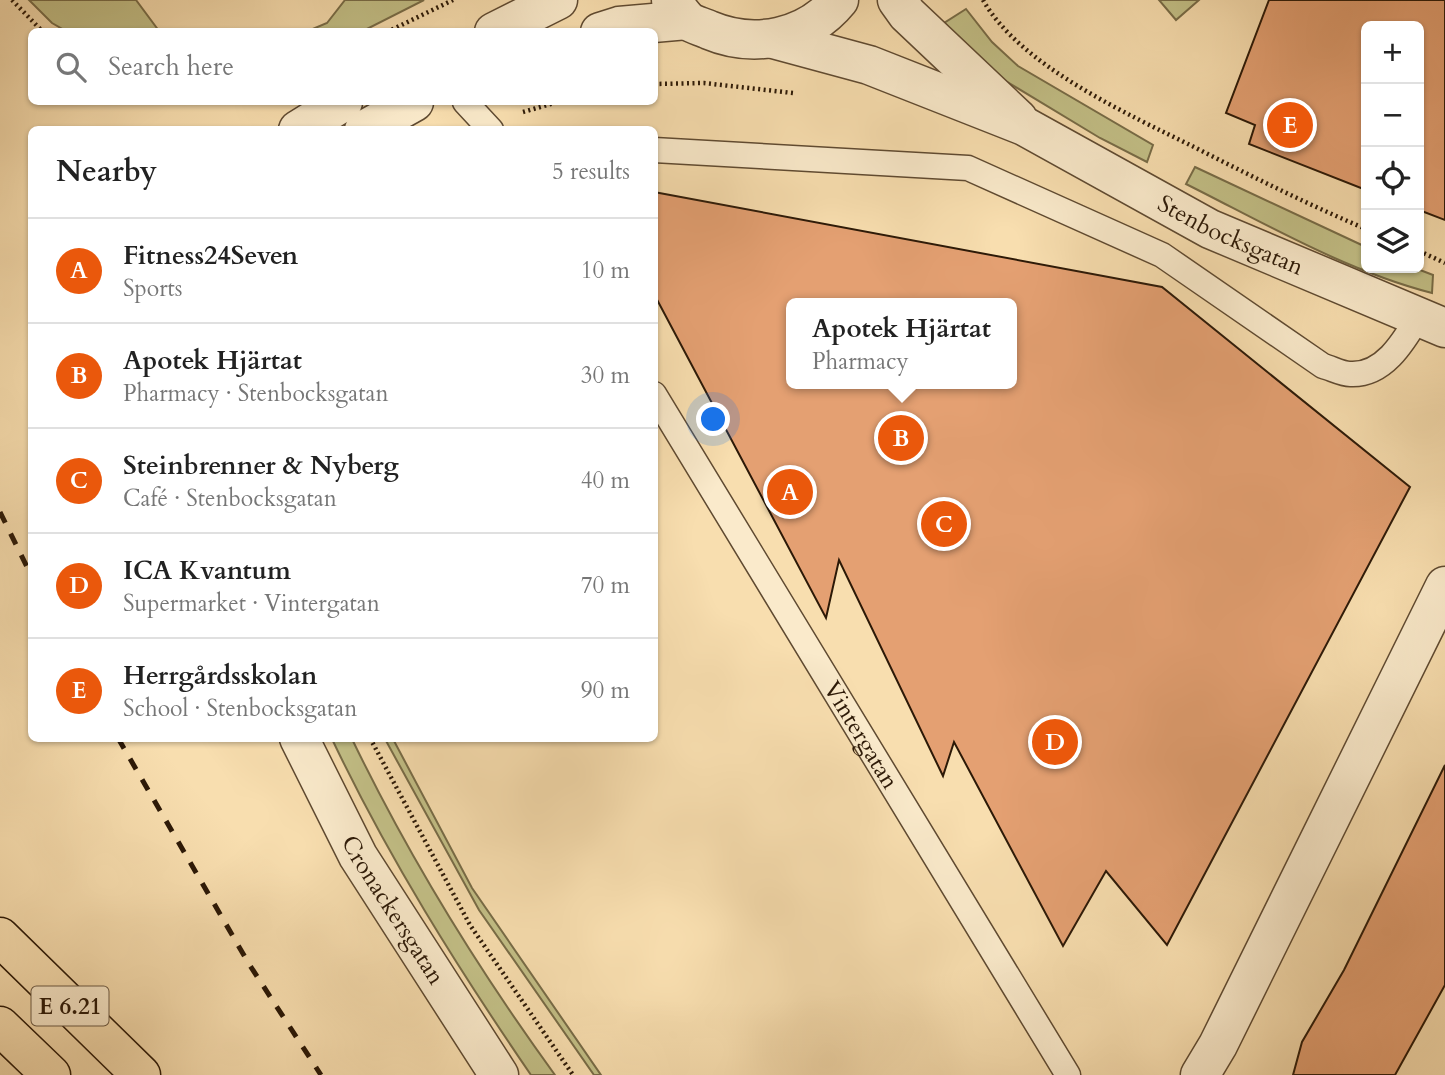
<!DOCTYPE html>
<meta charset="utf-8">
<style>
:root{--surface:#fff;--page:#f6f6f6;--text:#222;--muted:#767676;--line:#e0e0e0;--accent:#ea580c}
body{margin:0;font-family:Cardo,serif;background:var(--page);color:var(--text)}
.controls{position:absolute;right:21px;top:21px;display:grid;overflow:hidden;border-radius:10px;box-shadow:0 2px 5px #0004}
.controls button{width:63px;height:63px;display:grid;place-items:center;padding:0;border:0;border-bottom:2px solid var(--line);background:var(--surface);color:var(--text);font:35px sans-serif}
.you{position:absolute;left:714px;top:420px;width:24px;height:24px;margin:-18px;border:5px solid #fff;border-radius:50%;background:#1a73e8;box-shadow:0 0 0 10px #1a73e833}
.badge{display:grid;place-items:center;width:46px;height:46px;border-radius:50%;background:var(--accent);color:#fff;font-size:23px;font-weight:700}
.pin{position:absolute;translate:-50% -50%;border:4px solid #fff;box-shadow:0 2px 7px #0006}
.popup{position:absolute;left:786px;top:298px;width:231px;height:91px;box-sizing:border-box;display:grid;place-content:center;border-radius:10px;background:var(--surface);filter:drop-shadow(0 2px 5px #0005);font-size:23px;white-space:nowrap;color:var(--muted)}
.popup b{font-size:26px;color:var(--text)}
.popup::after{content:'';position:absolute;left:50%;top:100%;margin-left:-14px;border:14px solid transparent;border-top-color:var(--surface)}
.list{margin:0;padding:0;list-style:none}
h2{display:flex;justify-content:space-between;align-items:center;height:91px;margin:0;padding:0 28px;font-size:30px}
h2 small{font-size:23px;font-weight:400;color:var(--muted)}
.list li{display:grid;grid-template-columns:46px 1fr auto;gap:21px;align-items:center;box-sizing:border-box;height:105px;padding:0 28px;border-top:2px solid var(--line)}
.list b{display:block;font-size:26px;white-space:nowrap}
.list p{margin:0;font-size:23px;white-space:nowrap;color:var(--muted)}
.list em{font-size:23px;font-style:normal;color:var(--muted)}
.icon{flex:none;width:38px;height:38px;fill:none;stroke:currentColor;stroke-width:2;stroke-linecap:round;stroke-linejoin:round}
.map{position:relative;flex:none;width:1445px;height:1075px;overflow:hidden}
.search{position:absolute;background:var(--surface);box-shadow:0 2px 5px #0004;left:28px;top:28px;width:630px;height:77px;display:flex;align-items:center;gap:18px;box-sizing:border-box;padding:0 24px;border-radius:10px;color:var(--muted);font-size:26px}
.panel{position:absolute;background:var(--surface);box-shadow:0 2px 5px #0004;left:28px;top:126px;width:630px;height:616px;border-radius:10px}
.map>svg:first-child{display:block}
.green{fill:#c3c087;stroke:#786c47;stroke-width:2}
.building{fill:#e4a072;stroke:#2c1907;stroke-width:2;fill-rule:evenodd}
.lines{fill:none;stroke-linecap:round;stroke-linejoin:round}
.service-casing{stroke:#5f4a31;stroke-width:27}
.minor-casing{stroke:#5f4a31;stroke-width:41}
.motorway-casing{stroke:#2c1907;stroke-width:41}
.path{stroke:#2c1907;stroke-width:4.5;stroke-dasharray:2 3.5;stroke-linecap:butt}
.service{stroke:#faeacb;stroke-width:24}
.minor{stroke:#faeacb;stroke-width:38}
.motorway{stroke:#f8deaf;stroke-width:38}
.rail{stroke:#2c1907;stroke-width:5;stroke-dasharray:12 12;stroke-linecap:butt}
.labels{text-anchor:middle;dominant-baseline:central;stroke-width:6;stroke-linejoin:round;paint-order:stroke}
.shield{fill:#faeacb;stroke:#6a5842;stroke-width:2}
.shield-label{font-size:23px;font-weight:bold;fill:#2c1907}
.street-label{font-size:24px;fill:#2c1907;stroke:#faeacb}
</style>
<div class="map">
<svg width="1445" height="1075" viewBox="0 0 1445 1075">
<rect width="100%" height="100%" fill="#f8deaf"/>
<filter id="stains"><feTurbulence type="fractalNoise" baseFrequency=".00286" numOctaves="4"/><feColorMatrix values="0 0 0 0 .2 0 0 0 0 .09 0 0 0 0 .02 0 0 0 .5 -.17"/></filter>
<radialGradient id="worn" r=".72"><stop offset=".6" stop-color="#630" stop-opacity="0"/><stop offset="1" stop-color="#630" stop-opacity=".3"/></radialGradient>
<g class="green">
<path d="M29,0H136L159,31H66L52,23Z"/>
<path d="M345,0H424L363,31H308L327,23Z"/>
<path d="M1159,0H1199L1176,20Z"/>
<path d="M966,9L992,42L1018,66L1153,145L1147,162L1100,138L999,77L941,25Z"/>
<path d="M1195,167L1366,247V268H1415L1433,275L1432,293C1346,271 1264,223 1186,184Z"/>
<path d="M332,739H352C409,857 478,969 555,1075H531C457,967 388,857 332,739Z"/>
<path d="M385,739H393L472,888L601,1075H594L479,910Z"/>
</g>
<g class="building">
<path d="M1269,0H1445V220L1419,210V26H1366V190L1249,144L1255,125L1226,113Z"/>
<path d="M654,192L1162,287L1410,487L1167,945L1106,871L1063,946L954,742L943,776L839,560L826,618L654,294ZM791,303H1011V384H791Z"/>
<path d="M1445,765V985L1395,1075H1293L1302,1042L1344,970Z"/>
</g>
<g class="lines">
<defs>
<g id="service">
<path d="M465,102L491,130"/>
<path d="M654,150L968,168L1162,255L1323,366C1331,368 1342,374 1350,374C1384,376 1404,341 1419,316"/>
<path id="s1" d="M654,394L1068,1075"/>
</g>
<g id="minor">
<path d="M671,0C676,6 683,16 688,21C694,25 703,27 709,30C754,49 807,39 839,0"/>
<path d="M897,0L907,14L1018,119"/>
<path d="M494,32L558,0"/>
<path d="M600,32L619,26L687,20"/>
<path id="s2" d="M773,39L869,65L1024,126L1210,229L1445,328"/>
<path d="M298,130L343,102"/>
<path d="M364,130L414,102"/>
<path id="s3" d="M299,738L358,856L499,1075"/>
<path d="M1200,1075L1218,1045L1445,586"/>
</g>
<g id="motorway">
<path d="M0,937L141,1075"/>
<path d="M0,1026L51,1075"/>
</g>
</defs>
<use href="#service" class="service-casing"/>
<use href="#minor" class="minor-casing"/>
<use href="#motorway" class="motorway-casing"/>
<g class="path">
<path d="M12,0L43,32"/>
<path d="M983,0C1020,66 1128,114 1194,147C1251,176 1307,204 1366,229"/>
<path d="M387,32L453,0"/>
<path d="M654,84L704,83L793,93"/>
<path d="M523,112L558,102"/>
<path d="M1419,251L1445,263"/>
<path d="M370,738L470,925L573,1075"/>
</g>
<use href="#service" class="service"/>
<use href="#minor" class="minor"/>
<use href="#motorway" class="motorway"/>
<g class="rail">
<path d="M0,512L32,577"/>
<path d="M118,738L249,964L321,1075"/>
</g>
</g>
<g class="labels">
<rect class="shield" x="31.5" y="986.5" width="77" height="39" rx="5"/>
<g class="shield-label">
<text x="70" y="1006">E 6.21</text>
</g>
<g class="street-label">
<text stroke="none"><textPath href="#s2" startOffset="500">Stenbocksgatan</textPath></text>
<text stroke="none"><textPath href="#s1" startOffset="399">Vintergatan</textPath></text>
<text stroke="none"><textPath href="#s3" startOffset="196">Cronackersgatan</textPath></text>
</g>
</g>
<rect width="100%" height="100%" filter="url(#stains)"/>
<rect width="100%" height="100%" fill="url(#worn)"/>
</svg>
<div class="controls">
<button>+</button>
<button>−</button>
<button><svg class="icon" aria-label="locate" viewBox="0 0 24 24"><circle cx="12" cy="12" r="6"/><path d="M12 2v4M12 18v4M2 12h4M18 12h4"/></svg></button>
<button><svg class="icon" aria-label="layers" viewBox="0 0 24 24"><path d="M12 4l9 5-9 5-9-5zM3 14l9 5 9-5"/></svg></button>
</div>
<div class="you"></div>
<div class="pin badge" style="left:790px;top:492px">A</div>
<div class="pin badge" style="left:901px;top:438px">B</div>
<div class="popup"><b>Apotek Hjärtat</b>Pharmacy</div>
<div class="pin badge" style="left:944px;top:524px">C</div>
<div class="pin badge" style="left:1055px;top:742px">D</div>
<div class="pin badge" style="left:1290px;top:125px">E</div>
<div class="search"><svg class="icon" aria-label="search" viewBox="0 0 24 24"><circle cx="10" cy="10" r="6"/><path d="M15 15l6 6"/></svg>Search here</div>
<section class="panel">
<h2>Nearby<small>5 results</small></h2>
<ul class="list">
<li><span class="badge">A</span><div><b>Fitness24Seven</b><p>Sports</p></div><em>10 m</em></li>
<li><span class="badge">B</span><div><b>Apotek Hjärtat</b><p>Pharmacy · Stenbocksgatan</p></div><em>30 m</em></li>
<li><span class="badge">C</span><div><b>Steinbrenner &amp; Nyberg</b><p>Café · Stenbocksgatan</p></div><em>40 m</em></li>
<li><span class="badge">D</span><div><b>ICA Kvantum</b><p>Supermarket · Vintergatan</p></div><em>70 m</em></li>
<li><span class="badge">E</span><div><b>Herrgårdsskolan</b><p>School · Stenbocksgatan</p></div><em>90 m</em></li>
</ul>
</section>
</div>
